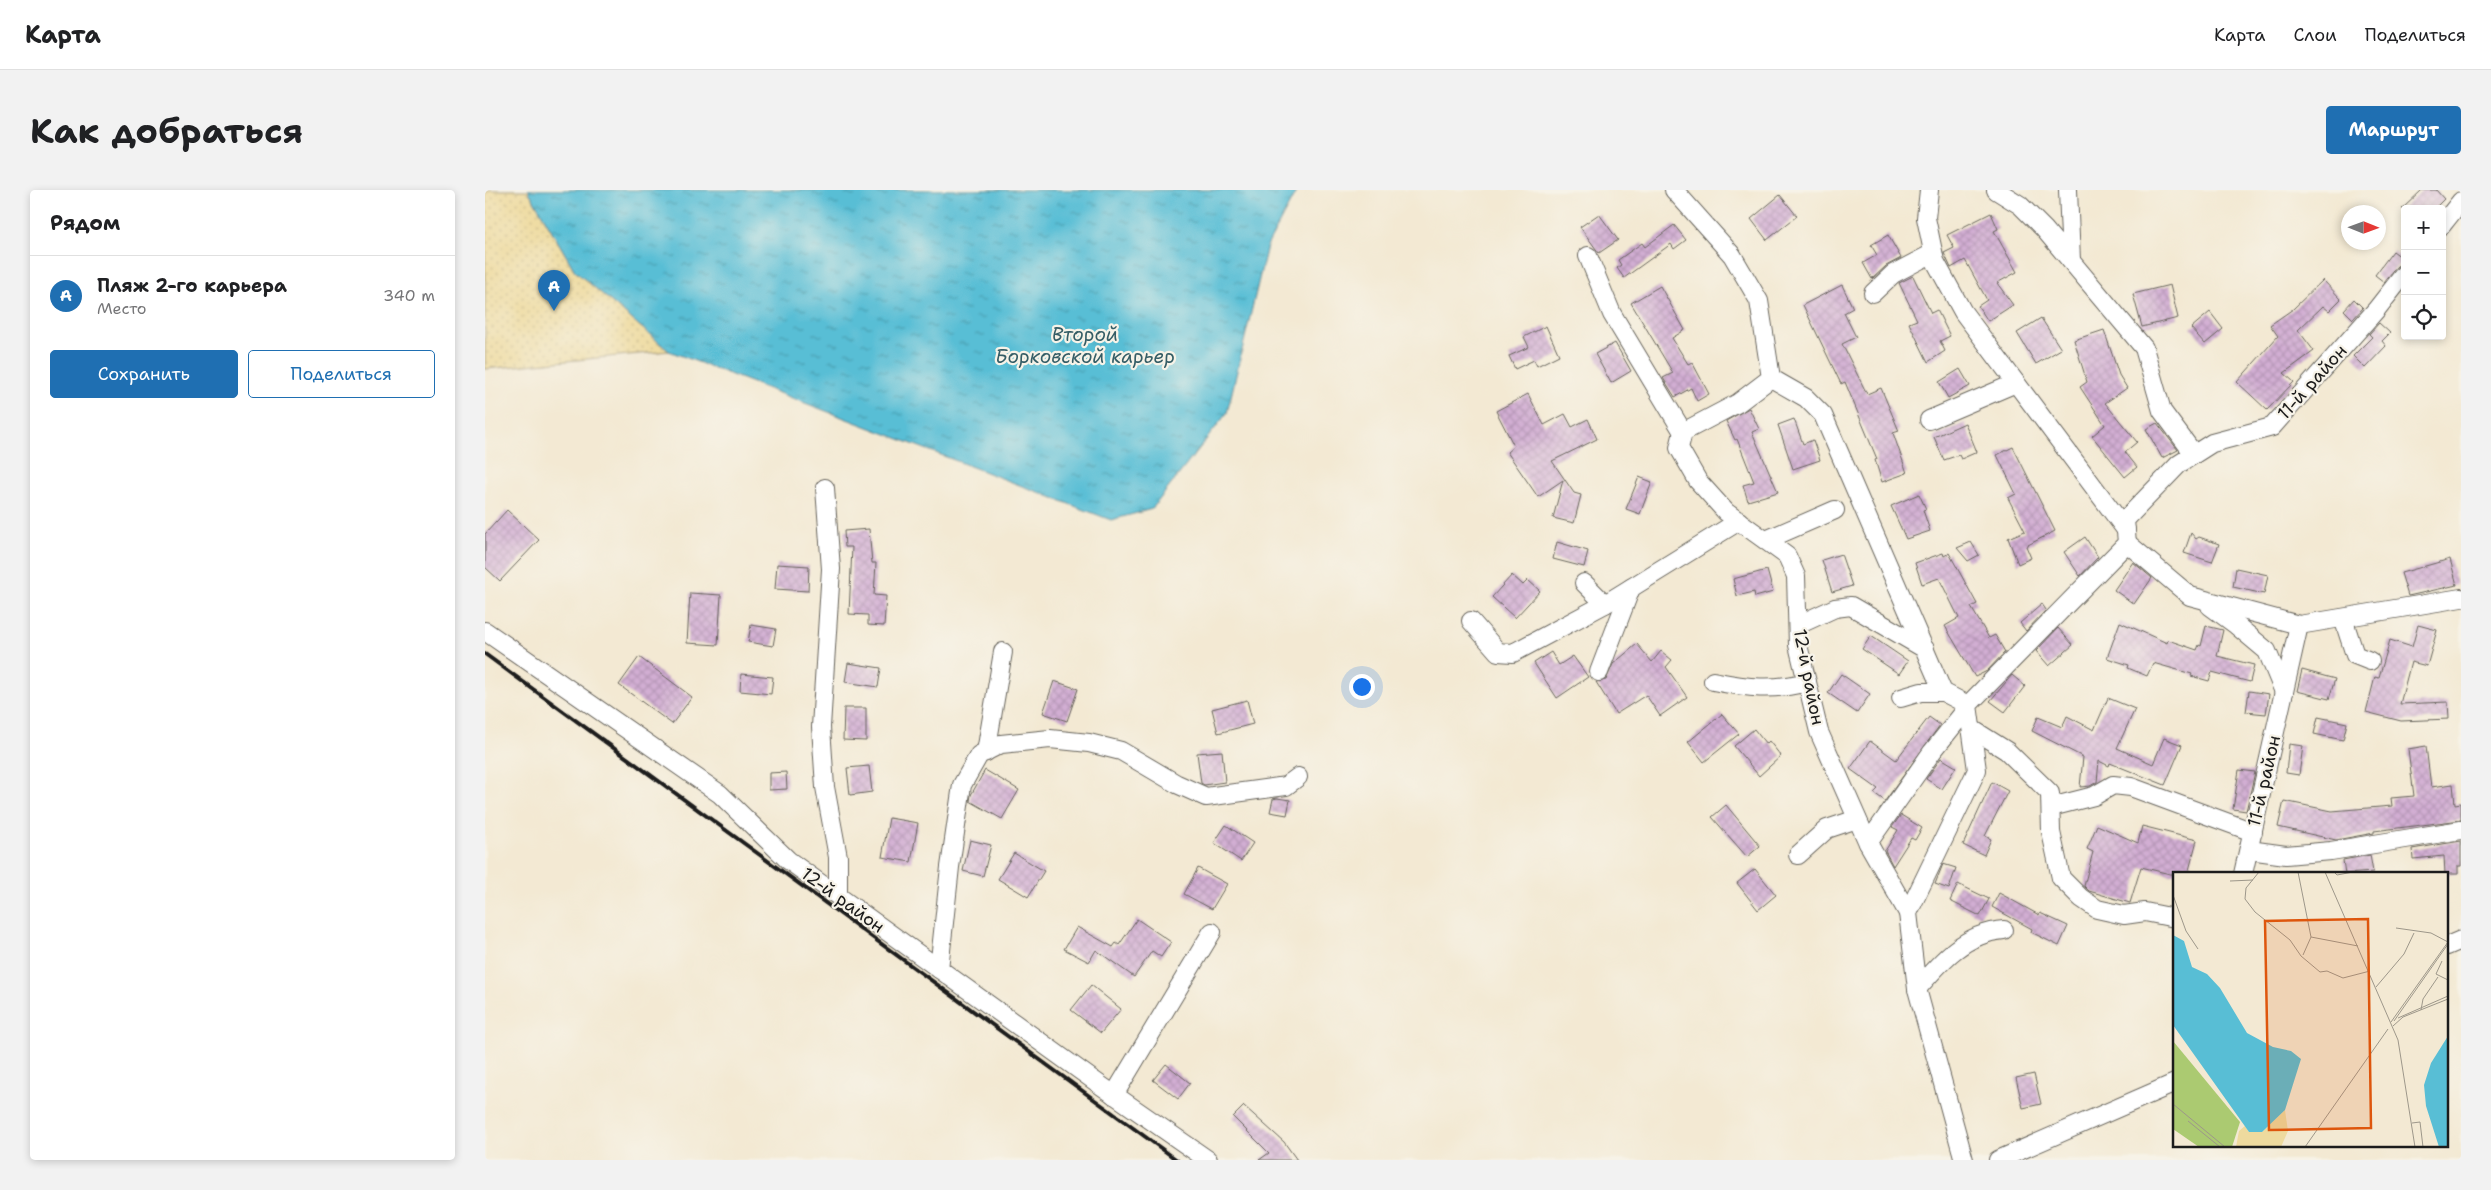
<!DOCTYPE html>
<html lang="ru">
<meta charset="utf-8">
<style>
:root{--surface:#fff;--page:#f2f2f2;--text:#202124;--muted:#757577;--line:#e0e0e0;--accent:#1f6fb2}
body{margin:0;font-family:"Shantell Sans",sans-serif;background:var(--page);color:var(--text)}
.controls{position:absolute;right:15px;top:15px;display:grid;overflow:hidden;border-radius:5px;box-shadow:0 2px 8px #0003}
.controls button{width:45px;height:45px;display:grid;place-items:center;padding:0;border:0;border-bottom:1px solid var(--line);background:var(--surface);color:var(--text);font:25px sans-serif}
.compass{position:absolute;left:1856px;top:15px;width:45px;height:45px;border-radius:50%;background:var(--surface);box-shadow:0 2px 8px #0003;rotate:91deg}
.you{position:absolute;left:876px;top:496px;width:18px;height:18px;margin:-12px;border:4px solid #fff;border-radius:50%;background:#1a73e8;box-shadow:0 0 0 8px #1a73e833}
.badge{display:grid;place-items:center;width:32px;height:32px;border-radius:50%;background:var(--accent);color:#fff;font-size:16px;font-weight:700}
.pin{position:absolute;translate:-50% -41px;filter:drop-shadow(0 1px 2px #0008)}
.pin::after{content:'';position:absolute;top:26px;width:18px;height:15px;background:inherit;clip-path:polygon(0 0,100% 0,50% 100%)}
.list{margin:0;padding:0;list-style:none}
h2{display:flex;justify-content:space-between;align-items:center;height:65px;margin:0;padding:0 20px;font-size:21px}
h2 small{font-size:16px;font-weight:400;color:var(--muted)}
.list li{display:grid;grid-template-columns:32px 1fr auto;gap:15px;align-items:center;box-sizing:border-box;height:80px;padding:0 20px;border-top:1px solid var(--line)}
.list b{display:block;font-size:19px;white-space:nowrap}
.list p{margin:0;font-size:16px;white-space:nowrap;color:var(--muted)}
.list em{font-size:16px;font-style:normal;color:var(--muted)}
.actions{display:flex;gap:10px;padding:15px 20px}
.actions a{flex:1;padding:11px 0;border:1px solid var(--accent);border-radius:5px;text-align:center;font-size:18px;color:var(--accent)}
.actions .main{background:var(--accent);color:#fff}
.icon{flex:none;width:28px;height:28px;fill:none;stroke:currentColor;stroke-width:2;stroke-linecap:round;stroke-linejoin:round}
.map{position:relative;flex:none;width:1976px;height:970px;overflow:hidden;border-radius:5px}
header{display:flex;align-items:center;gap:30px;box-sizing:border-box;height:70px;padding:0 25px;background:var(--surface);border-bottom:1px solid var(--line)}
header strong{font-size:24px}
nav{display:flex;gap:28px;margin-inline-start:auto;font-size:18px}
.intro{display:flex;align-items:center;justify-content:space-between;box-sizing:border-box;height:120px;padding:0 30px}
h1{margin:0;font-size:35px}
.button{padding:12px 22px;border-radius:5px;background:var(--accent);color:#fff;font-size:18px;font-weight:700}
main{display:flex;gap:30px;padding:0 30px}
aside{flex:1;background:var(--surface);border-radius:5px;box-shadow:0 2px 8px #0003}
.map>svg:first-child{display:block}
.sand{fill:url(#sand-dots);stroke:#857b5d}
.water{fill:url(#water-ripples);stroke:#3a6d78}
.building{fill:url(#building-cross-hatch)}
.lines{fill:none;stroke-linecap:round;stroke-linejoin:round}
.minor-casing{stroke:#67645c;stroke-width:20}
.minor{stroke:#fff;stroke-width:18}
.rail{stroke:#1c1c1c;stroke-width:4}
.labels{text-anchor:middle;dominant-baseline:central;stroke-width:4.5;stroke-linejoin:round;paint-order:stroke}
.street-label{font-size:18px;fill:#1c1c1c;stroke:#f7f3e8}
.water-label{font-size:19px;font-style:italic;fill:#345d66;stroke:#f7f3e8}
.inset-road{fill:none;stroke:#9d978a;stroke-width:1}
.view{fill:#de560d;fill-opacity:0.15;stroke:#de560d;stroke-width:2.5}
.inset-edge{fill:none;stroke:#1c1c1c;stroke-width:2.5}
</style>
<header>
<strong>Карта</strong>
<nav><a>Карта</a><a>Слои</a><a>Поделиться</a></nav>
</header>
<div class="intro"><h1>Как добраться</h1><a class="button">Маршрут</a></div>
<main>
<aside>
<h2>Рядом<small></small></h2>
<ul class="list">
<li><span class="badge">A</span><div><b>Пляж 2-го карьера</b><p>Место</p></div><em>340 m</em></li>
</ul>
<div class="actions"><a class="main">Сохранить</a><a>Поделиться</a></div>
</aside>
<div class="map">
<svg width="1976" height="970" viewBox="0 0 1976 970">
<defs>
<pattern id="sand-dots" width="8" height="8" patternUnits="userSpaceOnUse" patternTransform="scale(1.25)"><rect width="8" height="8" fill="#eeda9e"/><path d="M2 2h.1M6 6h.1" fill="none" stroke="#ccba88" stroke-width="1.8" stroke-linecap="round"/></pattern>
<pattern id="water-ripples" width="26" height="14" patternUnits="userSpaceOnUse" patternTransform="scale(1.25)"><rect width="26" height="14" fill="#58bed5"/><path d="M2 4q2-2 4 0t4 0M15 11q2-2 4 0t4 0" fill="none" stroke="#489aac"/></pattern>
<pattern id="building-cross-hatch" width="8" height="8" patternUnits="userSpaceOnUse" patternTransform="scale(1.25)"><rect width="8" height="8" fill="#d2aed3"/><path d="M0 0l8 8M0 8l8-8" fill="none" stroke="#b495b5"/></pattern>
</defs>
<rect width="100%" height="100%" fill="#f7f3e8"/>
<filter id="ink" filterUnits="userSpaceOnUse"><feTurbulence type="fractalNoise" baseFrequency=".02" numOctaves="2"/><feDisplacementMap in="SourceGraphic" scale="10" xChannelSelector="R" yChannelSelector="G"/><feConvolveMatrix kernelMatrix="1 2 1 2 8 2 1 2 1" color-interpolation-filters="sRGB"/></filter>
<filter id="wash" filterUnits="userSpaceOnUse"><feTurbulence type="fractalNoise" baseFrequency=".0096" numOctaves="4" result="noise"/><feDisplacementMap in="SourceGraphic" scale="20" xChannelSelector="R" yChannelSelector="G"/><feGaussianBlur stdDeviation="1.12" result="paint"/><feColorMatrix in="noise" values="0 0 0 0 0 0 0 0 0 0 0 0 0 0 0 0 0 1.4 0 .05"/><feComposite in="paint" operator="in"/></filter>
<g filter="url(#wash)">
<rect width="100%" height="100%" fill="#f3e9d3"/>
<path class="sand" d="M0,0H43L90,81L184,161L0,179Z"/>
<path class="water" d="M43,0H812L782,56L742,223L667,319L626,330L184,161L90,81Z"/>
<g id="blocks">
<g class="building">
<path d="M1937,0H1951L1959,9L1949,19H1917Z"/>
<path d="M1295,5L1312,26L1282,50L1266,29Z"/>
<path d="M1506,23L1513,39L1509,41L1532,82L1512,93L1528,115L1503,131L1493,116L1502,110L1480,70L1466,78L1459,63L1469,58L1462,45Z"/>
<path d="M1114,24L1133,50L1114,63L1095,37Z"/>
<path d="M1189,35L1201,50L1189,59L1186,54L1139,88L1132,78L1136,75L1133,70L1157,53L1160,57Z"/>
<path d="M1403,45L1416,68L1401,76L1387,89L1378,73L1392,65L1386,55Z"/>
<path d="M1908,61L1920,70V73L1912,76L1899,92L1890,85Z"/>
<path d="M1428,86L1446,123L1452,120L1465,146L1455,151L1460,161L1443,172L1424,133L1432,130L1414,93Z"/>
<path d="M1838,90L1856,109L1844,121L1838,116L1813,140L1829,161L1799,183L1809,192L1782,220L1752,192L1793,146L1785,135L1808,119Z"/>
<path d="M1357,95L1368,118L1359,123L1371,147L1357,154L1382,204L1396,198L1414,241L1408,243L1422,283L1397,292L1390,270L1392,269L1360,192L1356,194L1318,115Z"/>
<path d="M1685,95L1693,128L1657,137L1648,104Z"/>
<path d="M1175,96L1200,140L1187,148L1203,174L1207,172L1224,204L1212,211L1206,198L1190,207L1178,188L1188,183L1146,113Z"/>
<path d="M1869,109L1878,118L1868,129L1859,120Z"/>
<path d="M1725,122L1738,139L1720,154L1706,138Z"/>
<path d="M1556,128L1576,159L1551,174L1532,143Z"/>
<path d="M1894,133L1905,143L1897,151L1901,156L1880,178L1868,166L1887,147L1884,144Z"/>
<path d="M1061,136L1074,165L1052,176L1049,170L1030,179L1024,166L1044,157L1039,147Z"/>
<path d="M1619,140L1634,185L1642,198L1620,213L1652,252L1640,262L1652,277L1640,287L1607,246L1620,235L1595,197L1602,192L1589,150Z"/>
<path d="M1130,153L1146,181L1126,193L1110,164Z"/>
<path d="M1475,179L1485,196L1463,208L1454,192Z"/>
<path d="M1043,204L1059,235L1080,224L1087,237L1103,229L1112,249L1067,271L1089,303L1096,305L1089,333L1068,328L1078,290L1053,307L1022,262L1029,256L1011,221Z"/>
<path d="M1264,218L1274,239L1267,242L1293,302L1263,311L1258,295L1269,292L1252,249L1250,250L1241,231Z"/>
<path d="M1309,229L1318,254L1328,250L1335,270L1308,279L1293,235Z"/>
<path d="M1480,233L1492,262L1476,269L1474,265L1459,270L1449,247Z"/>
<path d="M1672,233L1693,260L1677,268L1661,239Z"/>
<path d="M1528,257L1570,341L1541,356L1546,368L1533,374L1523,348L1540,341L1523,308L1531,304L1512,265Z"/>
<path d="M1154,287L1167,292L1155,324L1141,319Z"/>
<path d="M1434,304L1441,319L1438,320L1445,341L1421,349L1406,316Z"/>
<path d="M22,320L54,350L15,391L0,377V344Z"/>
<path d="M384,339L387,373H391L389,405L401,406L399,436L383,435V425L364,424L367,357H360L359,341Z"/>
<path d="M1706,343L1711,349L1714,347L1734,354L1727,372L1699,363Z"/>
<path d="M1600,347L1613,367L1595,386L1579,362Z"/>
<path d="M1072,352L1103,361L1099,377L1068,369Z"/>
<path d="M1486,352L1494,365L1483,371L1472,358Z"/>
<path d="M1458,363L1459,366L1464,363L1492,414L1486,417L1504,448L1510,445L1520,462L1502,481L1490,487L1460,436L1474,428L1454,388L1437,394L1430,373Z"/>
<path d="M1356,364L1367,396L1347,402L1337,370Z"/>
<path d="M1965,369L1972,395L1923,406L1916,383Z"/>
<path d="M1648,372L1667,388L1649,414L1629,400Z"/>
<path d="M292,374L324,376L323,401L290,399Z"/>
<path d="M1751,378L1783,385L1779,404L1748,397Z"/>
<path d="M1282,380L1288,402L1270,407L1269,402L1252,406L1248,389Z"/>
<path d="M1027,385L1038,395L1043,390L1055,401L1030,428L1007,407Z"/>
<path d="M205,403L236,405L233,455L202,453Z"/>
<path d="M1557,414L1561,420L1541,441L1535,433Z"/>
<path d="M1635,432L1682,453L1683,450L1712,460L1714,455L1716,456L1721,436L1738,440L1732,466L1769,475L1765,492L1727,482L1724,491L1706,486L1707,484L1668,473L1662,486L1643,478L1644,475L1622,468Z"/>
<path d="M266,435L291,439L288,456L263,452Z"/>
<path d="M1933,435L1952,440L1942,476L1926,472L1915,514L1963,512L1964,529L1916,531L1881,522L1890,487L1894,488L1905,450L1927,457Z"/>
<path d="M1573,438L1588,455L1564,476L1551,461Z"/>
<path d="M1386,446L1423,471L1414,484L1377,459Z"/>
<path d="M1152,454L1167,472L1176,461L1187,470L1181,477L1202,507L1175,526L1161,505L1131,524L1111,492L1121,490L1128,474Z"/>
<path d="M1066,462L1074,475L1088,466L1103,487L1072,508L1049,473Z"/>
<path d="M154,467L207,507L187,534L134,495Z"/>
<path d="M363,473L396,478L393,497L360,492Z"/>
<path d="M1817,480L1850,489L1844,509L1812,501Z"/>
<path d="M256,484L288,487L286,504L255,501Z"/>
<path d="M1356,484L1385,504L1372,523L1343,503Z"/>
<path d="M1527,485L1540,496L1520,522L1505,511Z"/>
<path d="M569,491L593,499L582,531L558,523Z"/>
<path d="M1764,501L1784,504L1781,524L1761,522Z"/>
<path d="M1623,508L1650,519L1632,558L1668,574L1679,548L1697,555L1680,595L1625,573L1624,576L1614,571L1612,592L1605,596L1595,597L1598,567L1547,541L1553,527L1577,537L1582,526L1609,540Z"/>
<path d="M762,510L768,534L733,543L727,519Z"/>
<path d="M359,518H381V551L358,550Z"/>
<path d="M1237,524L1254,544L1219,572L1203,552Z"/>
<path d="M1444,527L1455,535L1400,611L1389,603L1393,599L1365,579L1385,551L1411,570Z"/>
<path d="M1833,527L1862,533L1858,550L1829,544Z"/>
<path d="M1269,539L1281,554L1284,551L1296,566L1274,586L1249,556Z"/>
<path d="M1804,554L1818,556L1814,585L1801,583Z"/>
<path d="M1941,556L1946,597L1968,594L1970,614L1976,613V630L1889,641V643L1851,650L1793,637L1799,611L1847,621L1907,616L1906,608L1929,606L1923,559Z"/>
<path d="M737,561L740,592L719,595L716,593L712,563Z"/>
<path d="M1456,568L1471,577L1457,599L1441,589Z"/>
<path d="M384,576L387,602L365,605L362,578Z"/>
<path d="M500,580L534,600L517,629L485,611L486,605Z"/>
<path d="M1754,580L1770,582L1761,621L1748,619Z"/>
<path d="M301,582L302,599L284,600V583Z"/>
<path d="M1507,592L1523,601L1500,646L1506,649L1499,665L1478,655Z"/>
<path d="M792,608L805,610L802,625L785,622L788,609Z"/>
<path d="M1241,615L1275,656L1262,667L1227,627Z"/>
<path d="M1416,625L1437,638L1430,650L1426,648L1408,676L1400,661L1413,640L1407,637Z"/>
<path d="M404,628L433,633L426,672L397,667Z"/>
<path d="M741,635L768,653L756,671L729,653Z"/>
<path d="M1612,635L1653,653L1657,636L1712,650L1703,684H1685L1656,677L1645,713L1604,701L1599,696L1608,662L1602,659Z"/>
<path d="M485,650L506,655L498,686L478,681Z"/>
<path d="M1976,651V676H1973V684H1960L1959,666L1928,669L1927,659Z"/>
<path d="M529,663L559,681L543,707L513,689Z"/>
<path d="M1885,665L1888,682L1860,684L1858,670Z"/>
<path d="M1458,674L1471,678L1464,699L1450,694Z"/>
<path d="M713,678L742,694L727,719L699,704Z"/>
<path d="M1270,679L1291,705L1273,720L1252,693Z"/>
<path d="M1473,694L1504,709L1495,726L1465,711Z"/>
<path d="M1514,703L1554,725L1555,723L1583,736L1574,756L1546,742L1547,739L1507,717Z"/>
<path d="M652,729L686,752L676,767L667,761L649,787L611,760L604,772L579,759L592,737L628,757L631,753L634,755Z"/>
<path d="M606,795L636,819L616,843L586,820Z"/>
<path d="M681,874L705,893L693,909L668,890Z"/>
<path d="M1549,884L1556,914L1538,918L1531,888Z"/>
<path d="M759,916L799,952L812,970H774L784,963L748,927Z"/>
</g>
</g>
</g>
<g filter="url(#ink)">
<use href="#blocks" fill-opacity="0" stroke="#67645c" stroke-width="1"/>
<g class="lines">
<defs>
<g id="minor">
<path d="M1189,0L1247,65L1274,111L1286,188L1253,213L1198,242L1194,258L1213,291L1241,322L1302,366L1311,386L1313,455L1334,542L1383,653L1423,723"/>
<path d="M1444,0L1441,28L1450,71L1478,122L1641,340"/>
<path d="M1511,0L1535,15L1559,39L1659,158L1677,221L1709,264"/>
<path d="M1583,0L1586,71"/>
<path d="M1957,35L1976,11"/>
<path d="M1103,66L1127,124L1198,242"/>
<path d="M1388,103L1408,84L1448,63"/>
<path d="M1286,188L1321,208L1338,225L1458,502L1483,515"/>
<path d="M1444,230L1531,193"/>
<path d="M340,298L346,379L336,537L340,597L353,667V706"/>
<path d="M1281,350L1350,320"/>
<path d="M1642,353L1705,406L1814,435L1976,408"/>
<path d="M1099,393L1120,414"/>
<path d="M1725,416L1751,435L1782,461L1799,502"/>
<path d="M1858,428L1870,465L1885,471"/>
<path d="M986,431L1013,462L1028,463L1120,414L1254,331"/>
<path d="M1313,435L1350,418L1366,416L1440,459"/>
<path d="M0,441L235,604L303,670L618,897L723,970"/>
<path d="M1114,482L1146,398"/>
<path d="M1228,491C1263,498 1287,501 1322,492"/>
<path d="M1416,508L1436,502H1458"/>
<path d="M1487,539L1522,561L1565,603L1566,642L1576,688L1596,708L1612,719L1639,725L1660,722L1690,728"/>
<path d="M501,562L518,462"/>
<path d="M1566,617L1609,606L1628,595L1646,597L1768,642"/>
<path d="M1383,653L1447,562L1483,517"/>
<path d="M1764,660L1801,665L1846,661L1976,640"/>
<path d="M1313,665L1342,639L1372,629"/>
<path d="M1758,684L1814,435"/>
<path d="M1962,756L1976,750"/>
<path d="M454,779L465,677L477,595L494,565L516,554L565,549L604,553L636,561L692,594L721,607L801,596L813,587"/>
<path d="M1432,799C1456,771 1480,743 1519,740"/>
<path d="M629,905L727,742"/>
<path d="M1479,970L1432,799L1423,723L1492,580L1483,515L1642,353L1640,330L1694,274L1727,253L1787,237L1891,120L1920,83"/>
<path d="M1513,970L1690,893"/>
</g>
</defs>
<use href="#minor" class="minor-casing"/>
<use href="#minor" class="minor"/>
<path class="rail" d="M0,464L692,970"/>
</g>
</g>
<g class="labels">
<g class="street-label">
<text transform="translate(1827 192) rotate(-48)">11-й район</text>
<text transform="translate(1324 487) rotate(79)">12-й район</text>
<text transform="translate(1779 591) rotate(-77)">11-й район</text>
<text transform="translate(358 710) rotate(36)">12-й район</text>
</g>
<g class="water-label">
<text x="600" y="144">Второй<tspan x="600" dy="22">Борковской карьер</tspan></text>
</g>
</g>
<g transform="translate(1688 682)">
<rect width="275" height="275" fill="#f3e9d3"/>
<path d="M0,169L67,250L59,275H26L0,257Z" fill="#abca71"/>
<path d="M112,238L115,259L108,275H63L66,259L72,254L76,260H89Z" fill="#eeda9e"/>
<path d="M0,63L11,69L19,95L34,102L47,116L74,161L100,175L118,179L128,187L112,238L89,260H76L0,153ZM275,164V275H266L253,234L251,213L258,191Z" fill="#58bed5"/>
<path class="inset-road" d="M86,0L73,16L72,27L82,40L117,68L128,84L147,100L154,99L170,106L197,99M125,0L138,65L130,83M152,0L225,168L242,275M161,0L164,3L180,0M57,9L80,8M0,23L13,59L25,77M223,56L258,61L275,70M138,65L185,74M269,89L263,102L275,108M203,115L231,82L241,61M248,138L250,127L265,105M225,146L275,124M221,149L275,72M218,150L275,70M220,154L230,145L275,127M0,232L52,275M15,249L47,275M239,251L247,250L250,275M132,275L215,157"/>
<path class="view" d="M195,47L198,256L96,258L92,49Z"/>
<rect width="275" height="275" class="inset-edge"/>
</g>
</svg>
<div class="controls">
<button>+</button>
<button>−</button>
<button><svg class="icon" aria-label="locate" viewBox="0 0 24 24"><circle cx="12" cy="12" r="6"/><path d="M12 2v4M12 18v4M2 12h4M18 12h4"/></svg></button>
</div>
<svg class="compass" viewBox="-18 -18 36 36"><path d="M0-13l5 13h-10z" fill="#e53935"/><path d="M0 13l5-13h-10z" fill="#757577"/></svg>
<div class="you"></div>
<div class="pin badge" style="left:69px;top:121px">A</div>
</div>
</main>
